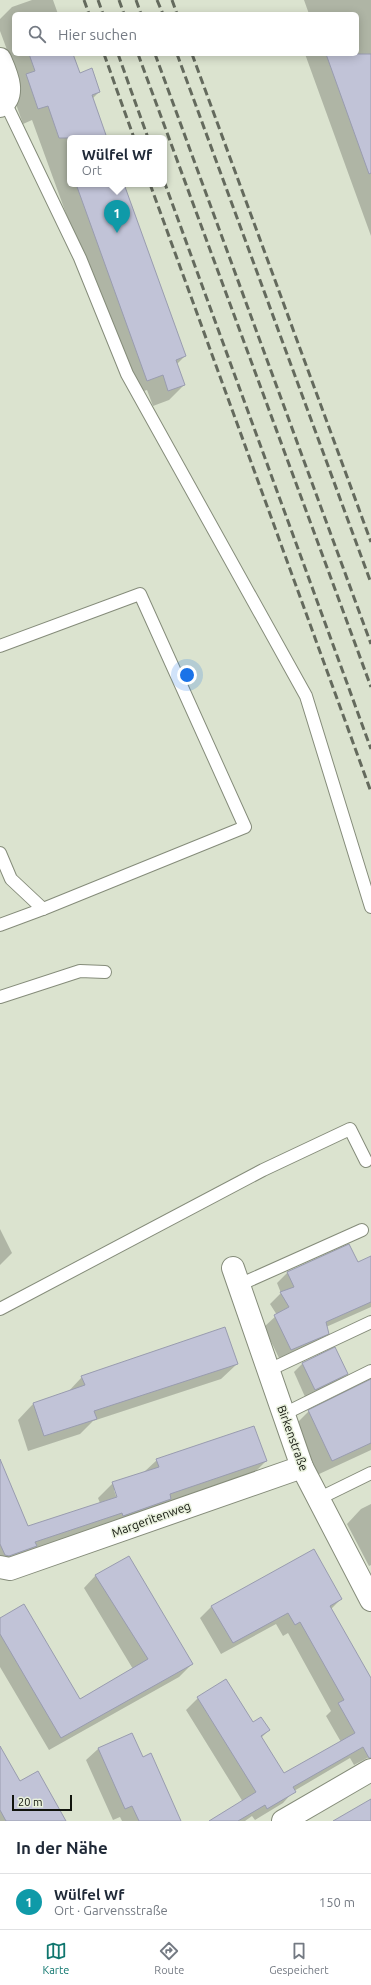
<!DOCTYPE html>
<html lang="de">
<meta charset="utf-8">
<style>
:root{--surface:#fff;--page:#f2f2f3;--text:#1f2937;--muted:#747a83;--line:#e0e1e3;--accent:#0f766e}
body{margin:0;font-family:Ubuntu,sans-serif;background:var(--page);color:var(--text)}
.scale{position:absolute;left:12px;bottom:10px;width:60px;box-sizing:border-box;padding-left:4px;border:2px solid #11140d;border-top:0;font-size:11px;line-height:14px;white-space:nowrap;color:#11140d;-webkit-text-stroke:3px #e8f0dc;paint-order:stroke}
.you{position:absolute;left:187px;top:675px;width:14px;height:14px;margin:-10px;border:3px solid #fff;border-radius:50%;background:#1a73e8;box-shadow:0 0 0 6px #1a73e833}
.badge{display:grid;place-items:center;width:26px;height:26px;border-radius:50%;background:var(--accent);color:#fff;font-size:13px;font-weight:700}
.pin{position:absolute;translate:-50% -33px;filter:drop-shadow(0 1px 2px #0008)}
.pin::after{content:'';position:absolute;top:21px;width:14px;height:12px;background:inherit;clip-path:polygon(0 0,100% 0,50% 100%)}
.popup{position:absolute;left:67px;top:135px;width:100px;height:52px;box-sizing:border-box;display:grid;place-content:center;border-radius:6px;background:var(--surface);filter:drop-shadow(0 1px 3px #0005);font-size:13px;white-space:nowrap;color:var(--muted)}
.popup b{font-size:15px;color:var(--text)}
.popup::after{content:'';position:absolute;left:50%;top:100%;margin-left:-8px;border:8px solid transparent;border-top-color:var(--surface)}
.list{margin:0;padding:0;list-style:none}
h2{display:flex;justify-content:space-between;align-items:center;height:52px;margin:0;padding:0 16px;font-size:17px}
h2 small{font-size:13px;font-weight:400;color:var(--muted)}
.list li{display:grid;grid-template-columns:26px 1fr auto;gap:12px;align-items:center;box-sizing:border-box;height:56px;padding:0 16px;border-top:1px solid var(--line)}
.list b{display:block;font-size:15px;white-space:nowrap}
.list p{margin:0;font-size:13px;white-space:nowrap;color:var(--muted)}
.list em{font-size:13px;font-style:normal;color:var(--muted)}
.icon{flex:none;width:22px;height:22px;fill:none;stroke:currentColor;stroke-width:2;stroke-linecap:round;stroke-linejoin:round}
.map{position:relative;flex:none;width:371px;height:1821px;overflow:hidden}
.search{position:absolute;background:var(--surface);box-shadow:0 2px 10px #0003;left:12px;right:12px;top:12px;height:44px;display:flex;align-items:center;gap:10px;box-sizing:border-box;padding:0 14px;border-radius:6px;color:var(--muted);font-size:15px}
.sheet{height:108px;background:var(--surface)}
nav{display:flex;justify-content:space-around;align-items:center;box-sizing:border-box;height:56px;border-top:1px solid var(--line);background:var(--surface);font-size:11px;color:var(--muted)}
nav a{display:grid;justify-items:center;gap:2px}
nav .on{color:var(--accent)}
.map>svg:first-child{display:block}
.shadow{fill:#0003;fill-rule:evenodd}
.building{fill:#c1c3d7;stroke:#999caf}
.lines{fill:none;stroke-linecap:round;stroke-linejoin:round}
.service-casing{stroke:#858c7a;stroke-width:14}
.minor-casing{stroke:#858c7a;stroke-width:24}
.service{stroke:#fff;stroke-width:12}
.minor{stroke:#fff;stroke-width:22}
.rail{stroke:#646a5d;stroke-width:3;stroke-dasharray:8 4;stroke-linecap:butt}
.labels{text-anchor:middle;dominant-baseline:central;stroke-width:3;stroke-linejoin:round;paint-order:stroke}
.street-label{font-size:12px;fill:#11140d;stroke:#e8f0dc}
</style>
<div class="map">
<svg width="371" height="1821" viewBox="0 0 371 1821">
<rect width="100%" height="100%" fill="#dbe3cf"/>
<g class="shadow">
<path d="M32,0H53L58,14H14V54H72L79,74L99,92L92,99L106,138H70V184H123L185,356L177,364L184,385L169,400L153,406L147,390L132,395L32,120L23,124L11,90L19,82L0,31V19L12,7Z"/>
<path d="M304,0H371V236L305,54H357V14H309Z"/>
<path d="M0,1229L12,1253L0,1265Z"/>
<path d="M371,1257V1307L326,1327L328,1333L317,1344L280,1360L264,1327L277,1315L270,1304L281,1293L277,1283L288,1272L357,1263Z"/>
<path d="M303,1363L347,1374L337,1383L306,1399L294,1372Z"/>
<path d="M237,1364L221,1379L93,1421L80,1434L28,1451L18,1420L33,1404L67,1393L82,1377Z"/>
<path d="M371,1380V1450L317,1475L294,1426L309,1411Z"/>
<path d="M0,1460L28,1527L100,1503L98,1498L113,1483L144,1472L157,1460L266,1461L251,1476L0,1568ZM114,1490H116L119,1501L118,1502Z"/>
<path d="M371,1504V1565L369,1566L347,1524L361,1509Z"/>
<path d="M96,1575L192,1664L179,1677L49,1750L0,1667V1619L80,1701L133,1669L84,1588Z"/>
<path d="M341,1599L331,1609L371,1680V1756L354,1765L350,1758L294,1791L283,1803L255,1820L252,1816L245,1821H211L243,1802L186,1710L198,1698L226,1680L253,1723L269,1730L261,1738L284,1775L341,1742L326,1716L331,1711L288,1633L283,1636L276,1624L221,1654L200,1618L211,1607Z"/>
<path d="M131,1734L142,1758L180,1821H122L120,1817L113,1820L86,1760L98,1749Z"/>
<path d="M0,1748L20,1782L65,1821H0Z"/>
</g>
<g class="building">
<path d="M29,54H73L80,73L92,68L100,92L92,95L107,138H59L48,106L38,109L26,74L35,71Z"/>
<path d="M326,54H371V173L369,174Z"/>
<path d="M76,184H124L186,356L176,360L185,385L168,391L163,375L147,381Z"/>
<path d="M349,1244L358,1262L371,1256V1302L326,1322L329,1334L291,1350L274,1315L289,1307L280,1292L294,1287L287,1272Z"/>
<path d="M225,1327L238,1364L94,1411L97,1419L44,1436L33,1403L85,1385L81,1376Z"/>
<path d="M335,1347L348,1374L315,1390L302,1363Z"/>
<path d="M371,1379V1443L332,1461L308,1410Z"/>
<path d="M254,1426L267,1461L170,1494L171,1499L123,1516L122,1513L35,1542L37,1546L9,1556L5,1555L0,1544V1459L28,1526L117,1497L112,1482L159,1467L156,1459Z"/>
<path d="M314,1549L342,1599L330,1606L371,1678V1758H369L363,1747L293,1787L296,1792L267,1809L265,1805L238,1821H209L256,1792L197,1697L226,1679L253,1722L261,1717L270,1730L261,1736L284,1773L355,1733L338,1703L344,1700L300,1622L295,1625L288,1613L233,1643L211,1606Z"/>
<path d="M129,1556L193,1664L61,1738L0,1634V1618L24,1604L80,1699L148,1659L95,1575Z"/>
<path d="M132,1733L143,1757L151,1753L181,1821H139L132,1806L125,1809L98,1748Z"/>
<path d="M0,1746L20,1781L38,1771L66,1821H6L0,1810Z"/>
<path d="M371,1799V1821H333Z"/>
</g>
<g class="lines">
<defs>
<g id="service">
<path d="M5,102L80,258L127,374L306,696L371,907"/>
<path d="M0,646L140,594L245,827L43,909L0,925"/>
<path d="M0,853L11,879L43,909"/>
<path d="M0,997L80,971L105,972"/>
<path d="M239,1285L362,1230"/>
<path d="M0,1309L263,1170L350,1129L366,1161"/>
<path d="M269,1370L371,1322"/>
<path d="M284,1414L371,1371"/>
<path d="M318,1499L371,1473"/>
</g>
<g id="minor">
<path d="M0,59C6,73 17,95 0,106"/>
<path d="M233,1268L302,1467L371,1600"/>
<path d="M0,1567L10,1569L302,1467"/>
<path d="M283,1821L371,1770"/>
</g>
</defs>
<use href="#service" class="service-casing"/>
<use href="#minor" class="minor-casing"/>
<use href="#service" class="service"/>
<use href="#minor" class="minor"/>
<g class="rail">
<path d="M84,0L89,14"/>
<path d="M98,0L103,14"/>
<path d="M119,0L124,14"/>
<path d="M136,0L141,14"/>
<path d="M157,0L163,14"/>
<path d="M172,0L177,14"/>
<path d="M104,54L134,138"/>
<path d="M118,54L148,138"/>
<path d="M138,54L371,687"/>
<path d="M155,54L371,644"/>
<path d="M177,54L371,583"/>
<path d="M192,54L371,542"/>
<path d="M164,181L371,749"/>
<path d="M150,184L371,792"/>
</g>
</g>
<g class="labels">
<g class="street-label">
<text transform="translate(293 1438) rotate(70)">Birkenstraße</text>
<text transform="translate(151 1519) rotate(-20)">Margeritenweg</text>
</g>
</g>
</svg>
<div class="scale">20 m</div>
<div class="you"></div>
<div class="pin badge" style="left:117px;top:233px;background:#0f9aa8">1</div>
<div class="popup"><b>Wülfel Wf</b>Ort</div>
<div class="search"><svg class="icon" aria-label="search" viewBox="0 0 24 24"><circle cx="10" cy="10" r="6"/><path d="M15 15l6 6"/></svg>Hier suchen</div>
</div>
<section class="sheet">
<h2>In der Nähe<small></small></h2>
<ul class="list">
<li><span class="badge" style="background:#0f9aa8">1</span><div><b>Wülfel Wf</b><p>Ort · Garvensstraße</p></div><em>150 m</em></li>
</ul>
</section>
<nav>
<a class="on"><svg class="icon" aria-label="map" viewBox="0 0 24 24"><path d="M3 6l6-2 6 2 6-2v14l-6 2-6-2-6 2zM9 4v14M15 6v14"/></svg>Karte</a>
<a><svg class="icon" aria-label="directions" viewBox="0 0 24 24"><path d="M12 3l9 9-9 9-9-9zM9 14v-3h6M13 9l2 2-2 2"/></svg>Route</a>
<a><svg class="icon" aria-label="saved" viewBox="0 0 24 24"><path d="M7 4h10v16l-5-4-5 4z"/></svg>Gespeichert</a>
</nav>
